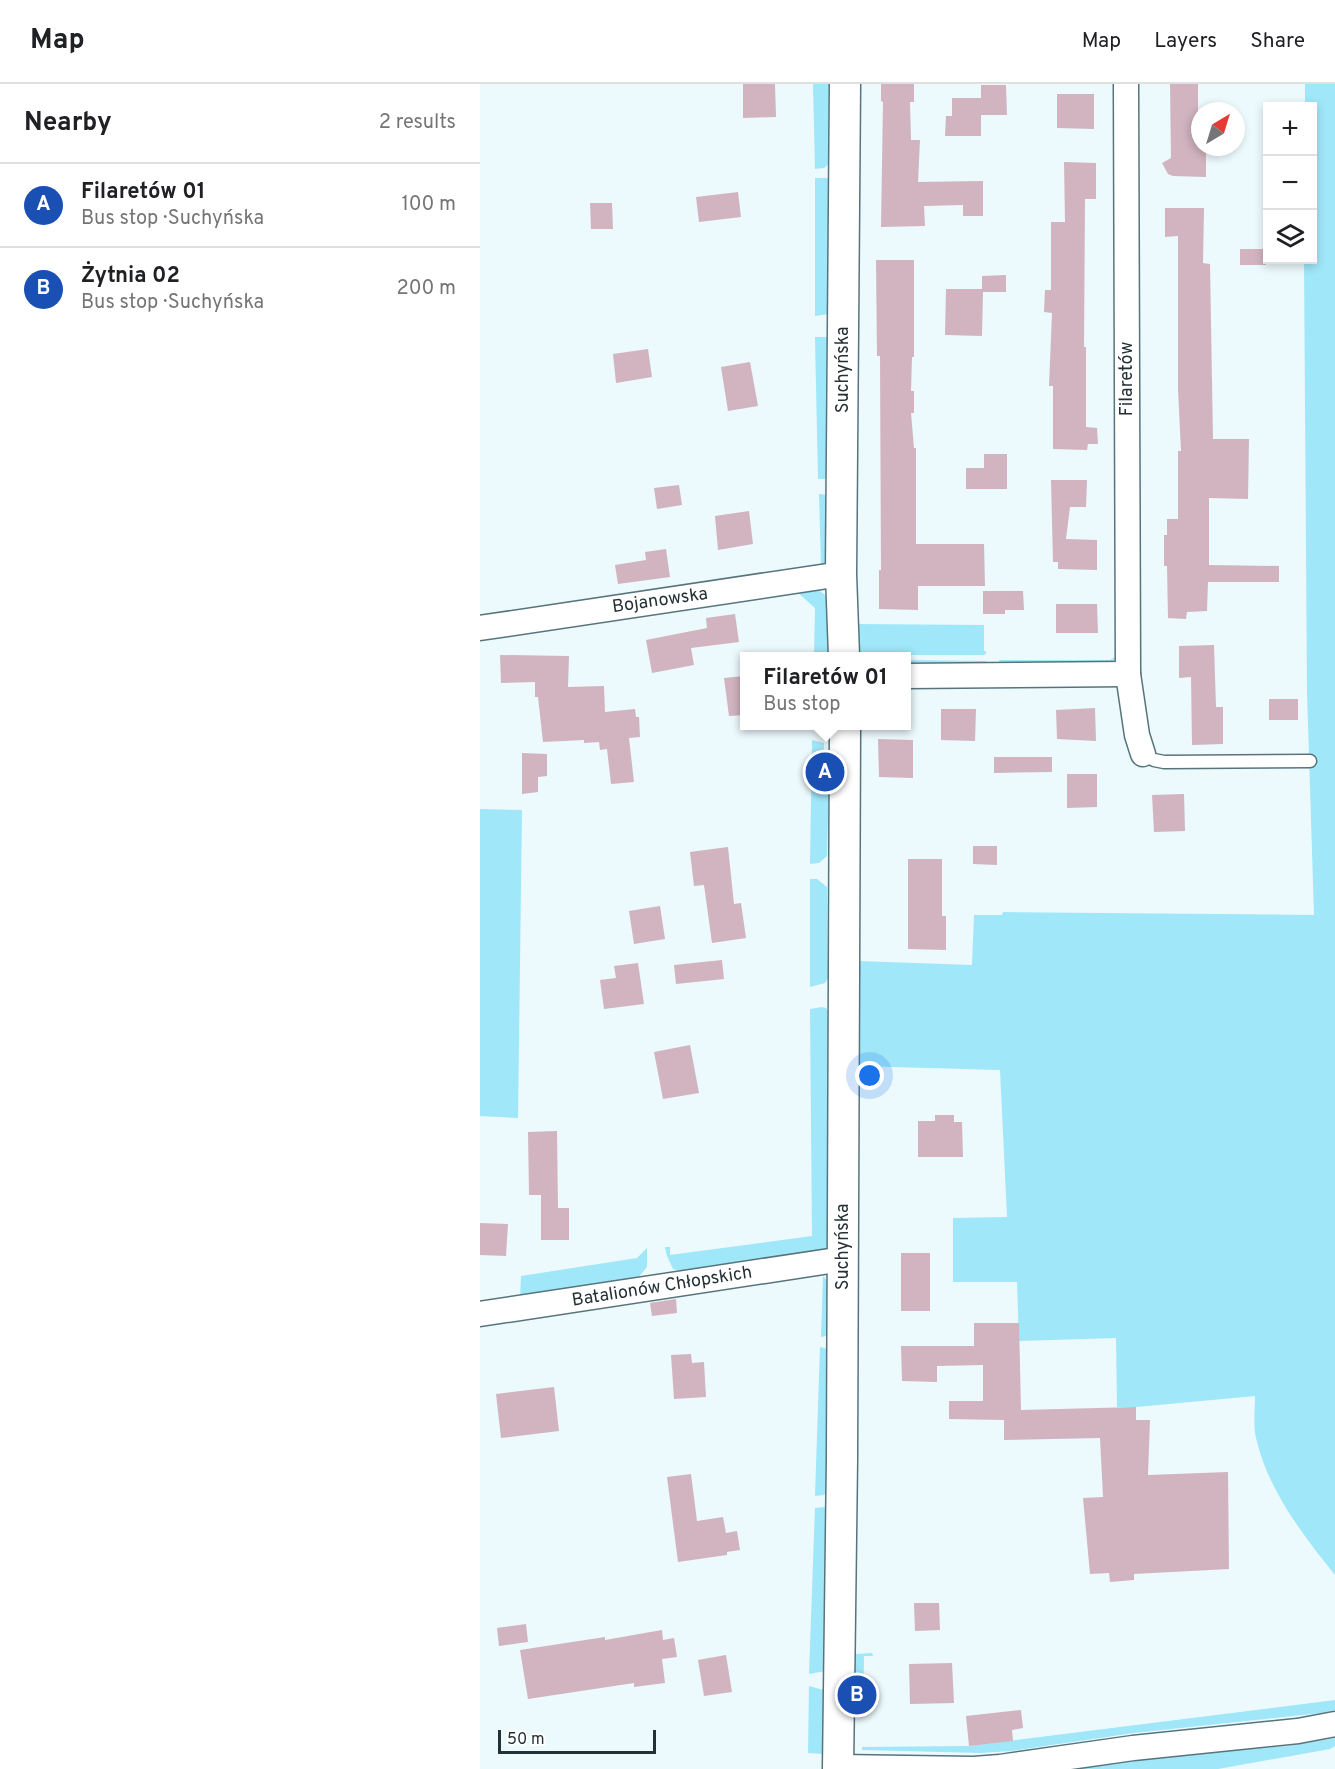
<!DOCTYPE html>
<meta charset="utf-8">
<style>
:root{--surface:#fff;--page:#f6f6f6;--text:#202124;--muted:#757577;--line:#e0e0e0;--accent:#0b8043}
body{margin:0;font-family:Overpass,sans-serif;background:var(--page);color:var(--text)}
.controls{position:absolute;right:18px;top:18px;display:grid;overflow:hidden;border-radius:0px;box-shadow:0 3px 9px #0003}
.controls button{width:54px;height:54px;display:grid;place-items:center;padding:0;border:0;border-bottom:2px solid var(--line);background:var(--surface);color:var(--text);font:30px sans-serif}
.compass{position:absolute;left:711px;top:18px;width:54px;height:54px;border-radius:50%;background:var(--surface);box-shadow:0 3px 9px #0003;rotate:38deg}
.scale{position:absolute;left:18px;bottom:15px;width:158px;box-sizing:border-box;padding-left:6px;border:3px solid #243034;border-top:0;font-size:16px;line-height:21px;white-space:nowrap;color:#243034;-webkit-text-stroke:4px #fff;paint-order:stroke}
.you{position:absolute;left:390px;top:992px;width:21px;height:21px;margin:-15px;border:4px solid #fff;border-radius:50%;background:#1a73e8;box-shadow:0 0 0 9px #1a73e833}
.badge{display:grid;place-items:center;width:39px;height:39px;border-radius:50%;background:var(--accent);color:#fff;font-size:20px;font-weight:700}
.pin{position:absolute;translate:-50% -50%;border:3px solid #fff;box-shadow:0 2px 6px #0006}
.popup{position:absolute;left:260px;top:568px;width:171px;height:78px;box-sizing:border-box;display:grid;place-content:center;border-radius:0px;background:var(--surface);filter:drop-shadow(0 2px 4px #0005);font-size:20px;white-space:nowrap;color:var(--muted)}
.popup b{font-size:22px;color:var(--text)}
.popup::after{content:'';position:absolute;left:50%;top:100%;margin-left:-12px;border:12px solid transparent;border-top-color:var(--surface)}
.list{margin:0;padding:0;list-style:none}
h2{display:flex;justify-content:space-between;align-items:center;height:78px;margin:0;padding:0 24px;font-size:26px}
h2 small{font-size:20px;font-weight:400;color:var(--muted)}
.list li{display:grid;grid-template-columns:39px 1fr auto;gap:18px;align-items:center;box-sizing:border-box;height:84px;padding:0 24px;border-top:2px solid var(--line)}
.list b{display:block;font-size:22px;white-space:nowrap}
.list p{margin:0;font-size:20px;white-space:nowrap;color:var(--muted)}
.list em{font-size:20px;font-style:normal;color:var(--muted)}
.icon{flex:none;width:33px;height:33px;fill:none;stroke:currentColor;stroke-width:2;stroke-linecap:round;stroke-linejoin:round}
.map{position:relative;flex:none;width:855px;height:1685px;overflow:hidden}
header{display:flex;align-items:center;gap:36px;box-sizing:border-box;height:84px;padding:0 30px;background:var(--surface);border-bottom:2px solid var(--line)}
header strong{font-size:28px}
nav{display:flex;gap:33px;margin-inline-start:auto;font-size:21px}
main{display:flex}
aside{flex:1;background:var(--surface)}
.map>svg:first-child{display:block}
.green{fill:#a0e7f9}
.building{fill:#d1b4bf}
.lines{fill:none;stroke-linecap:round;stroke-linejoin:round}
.service-casing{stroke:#57747c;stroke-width:15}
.minor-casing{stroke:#57747c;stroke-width:27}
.tertiary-casing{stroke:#57747c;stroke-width:33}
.service{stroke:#fff;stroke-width:12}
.minor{stroke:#fff;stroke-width:24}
.tertiary{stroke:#fff;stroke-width:30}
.labels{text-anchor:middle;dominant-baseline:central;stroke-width:5;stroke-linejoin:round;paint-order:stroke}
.street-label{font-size:18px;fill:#243034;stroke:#fff}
</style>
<header>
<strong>Map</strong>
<nav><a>Map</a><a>Layers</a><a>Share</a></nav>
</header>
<main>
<aside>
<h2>Nearby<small>2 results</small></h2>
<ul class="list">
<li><span class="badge" style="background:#1a4fb4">A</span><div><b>Filaretów 01</b><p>Bus stop · Suchyńska</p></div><em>100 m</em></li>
<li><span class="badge" style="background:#1a4fb4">B</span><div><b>Żytnia 02</b><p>Bus stop · Suchyńska</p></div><em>200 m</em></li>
</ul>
</aside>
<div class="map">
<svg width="855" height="1685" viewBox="0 0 855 1685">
<rect width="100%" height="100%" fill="#ecf9fd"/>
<g class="green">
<path d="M333,0H351L350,79L344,84L335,85Z"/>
<path d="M825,0H855V1491C822,1450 788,1406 776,1354C773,1341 775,1325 775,1312L656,1323H637L636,1254L539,1257L537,1198H473V1134L527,1133L520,986L377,982V877L492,881L494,831H522L523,828L834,831L827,608L824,176H832V22H825Z"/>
<path d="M335,94H347L349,96L348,230L335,232Z"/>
<path d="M335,253H348L350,255L351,395H338Z"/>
<path d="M339,410L350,411L348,476L341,481Z"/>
<path d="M334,503L344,510L350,519L349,572H334L335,524L316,507Z"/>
<path d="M636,506L638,573L631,578L520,580L519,576H630L635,573Z"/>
<path d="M377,540L504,541V567L507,568L504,571H381L378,568Z"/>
<path d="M426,576L507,577L505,581L426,580Z"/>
<path d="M332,656L344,659L343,697L349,701L347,772L339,779L330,780Z"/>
<path d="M0,725L42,726L38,1034L0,1032Z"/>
<path d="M330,795H337L347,803L348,894L345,899L330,903Z"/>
<path d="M342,923L346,924L349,929V1157L347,1165L341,1168L204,1188L193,1185L187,1172L185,1163H190V1171L332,1152L330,925Z"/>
<path d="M167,1164V1183L153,1200L40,1216L41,1192L157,1174Z"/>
<path d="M343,1192L348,1197L349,1245L346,1252L341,1253Z"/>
<path d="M340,1263L348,1265V1406L344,1411L335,1412Z"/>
<path d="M344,1423L347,1424L346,1587L329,1590L335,1424Z"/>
<path d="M392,1569L393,1572H384L383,1634H374L375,1572L376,1570Z"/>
<path d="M329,1602L347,1607L348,1666L343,1670L328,1669Z"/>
<path d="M855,1616V1626L841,1629L654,1649L531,1667L501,1669L382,1666V1663L489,1662Z"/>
<path d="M855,1654V1662L850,1665L738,1685H589L647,1674L808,1662Z"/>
</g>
<g class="building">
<path d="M263,0H295L296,33L263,34Z"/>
<path d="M401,0H434V18H430L431,56H440L438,98L503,97V132H483V121L444,122L445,142L401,143L403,18L401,17Z"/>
<path d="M690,0H718V54H720V63H726V93L693,92L688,90L682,79L691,74Z"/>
<path d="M501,1H526L527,31H501V52H465L466,32H472V14H501Z"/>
<path d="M577,10H614V45L577,44Z"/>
<path d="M584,78L616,79V115H605L604,263H606V343L617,344L618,360H608L607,366L573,365V302H569L572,229L564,228L565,206H571V138H585Z"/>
<path d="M258,108L261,133L219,138L216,113Z"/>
<path d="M110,119H132L133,145H111Z"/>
<path d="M685,124H724L723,179L730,180L733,355H769L768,415L729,414V481L799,482V498H728L727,527L707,528L706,535L688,534L687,482H684V451H687V435H698V367H701L698,305V152L685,153Z"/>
<rect x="760" y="165" width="26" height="16"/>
<path d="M396,176H434V273H432L431,307H434V329H431L434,364H436V460H504L505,502H438V526L399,525V486H401L400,272H397Z"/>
<path d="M526,191V208H503L502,252L465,251L466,205H502V192Z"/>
<path d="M168,265L172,293L136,299L133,270Z"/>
<path d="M270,278L278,322L248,327L241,283Z"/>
<path d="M504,370H527V405H486V384H504Z"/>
<path d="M571,396H607L606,423H590L586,455L617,456V486L578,485V478H573Z"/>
<path d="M199,401L202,421L177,425L174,404Z"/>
<path d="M269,427L273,460L238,466L235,432Z"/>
<path d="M186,465L190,493L138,500L135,481L166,476L165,468Z"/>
<path d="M503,507H543L544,526H525V530H503Z"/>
<path d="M576,520H617L618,549H576Z"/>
<path d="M255,530L259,558L211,564L214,581L172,589L166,556L227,544L226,534Z"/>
<path d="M734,561L736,623H743V660L712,661L711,593L699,594V562Z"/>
<path d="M20,571L89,572L88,603L124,602L125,628L155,625L156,633H159L160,653L149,654L154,698L131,700L127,665L120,666L119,658L104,659V656L63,658L58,613H55V598L21,599Z"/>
<path d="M264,592V631L249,632L244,594Z"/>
<rect x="789" y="615" width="29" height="21"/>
<path d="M615,624L616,657L577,655L576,626Z"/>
<path d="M461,625H496L495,657L461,656Z"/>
<path d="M398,655L433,656V694L399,693Z"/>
<path d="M42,669L67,670V692L58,693V708L42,710Z"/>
<path d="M514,673H572V688L514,689Z"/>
<path d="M587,690H617V723L587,724Z"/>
<path d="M704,710L705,747L674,748L672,711Z"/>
<path d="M493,762H517V781L493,780Z"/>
<path d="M248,763L254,820L261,819L266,854L232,859L224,801L214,802L210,768Z"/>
<path d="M428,775H462V832H466V866L428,865Z"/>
<path d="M180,822L185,855L154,860L149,827Z"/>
<path d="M242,876L244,895L196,900L194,881Z"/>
<path d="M158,879L164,920L124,925L120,896L136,894L134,882Z"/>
<path d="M210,961L219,1009L183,1015L174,968Z"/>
<path d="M455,1031H474V1038H482L483,1073H438V1037H455Z"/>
<path d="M77,1047L78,1124H89V1156H61V1111H49L48,1048Z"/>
<path d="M0,1139L28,1140L26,1172L0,1171Z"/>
<rect x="421" y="1169" width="29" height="58"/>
<path d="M196,1215L197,1229L172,1232L170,1219Z"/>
<path d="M494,1239H539L541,1326L656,1323V1336H670L668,1391L748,1388L749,1485L654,1490V1496L630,1498L629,1489L610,1490L603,1414L623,1413L620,1354L524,1356V1336L469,1335V1317H503V1281L457,1282V1298L422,1297L421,1262H494Z"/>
<path d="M211,1270L212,1279L224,1278L226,1313L194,1315L191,1271Z"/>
<path d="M74,1303L79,1347L21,1354L16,1310Z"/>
<path d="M211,1390L217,1437L243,1433L246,1449L257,1447L260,1466L247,1468V1471L198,1478L187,1393Z"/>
<path d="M434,1519H459L460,1546L435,1547Z"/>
<path d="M46,1540L48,1558L19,1562L17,1544Z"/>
<path d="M182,1546L183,1556L194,1554L197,1573L182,1575L185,1599L154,1603V1599L48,1615L40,1566L125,1553V1556Z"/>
<path d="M246,1571L252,1608L224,1612L218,1576Z"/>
<path d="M472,1579L474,1619L430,1620L429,1580Z"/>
<path d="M541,1626L543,1644L532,1646L533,1657L489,1662L486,1632Z"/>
</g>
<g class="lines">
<defs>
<path id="service" d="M663,670L674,676L684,678L830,677"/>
<g id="minor">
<path d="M646,0L648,590L657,651L663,670"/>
<path d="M0,544L361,490"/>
<path d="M426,592L648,590"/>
<path d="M0,1230L363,1175"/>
<path d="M358,1683L494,1685L520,1683L653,1664L818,1647L855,1640"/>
</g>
<g id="tertiary">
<path d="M364,572L361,490L365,0"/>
<path d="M358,1685L362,1375L365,642"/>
</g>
</defs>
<use href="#service" class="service-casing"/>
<use href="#minor" class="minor-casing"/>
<use href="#tertiary" class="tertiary-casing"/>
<use href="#service" class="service"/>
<use href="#minor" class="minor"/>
<use href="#tertiary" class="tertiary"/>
</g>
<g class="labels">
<g class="street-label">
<text transform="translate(363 286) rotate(-90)">Suchyńska</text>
<text transform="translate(647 295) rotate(-90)">Filaretów</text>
<text transform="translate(180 517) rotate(-8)">Bojanowska</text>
<text transform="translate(363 1163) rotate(-90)">Suchyńska</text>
<text transform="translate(182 1203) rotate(-9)">Batalionów Chłopskich</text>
</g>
</g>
</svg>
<div class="controls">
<button>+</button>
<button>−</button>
<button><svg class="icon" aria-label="layers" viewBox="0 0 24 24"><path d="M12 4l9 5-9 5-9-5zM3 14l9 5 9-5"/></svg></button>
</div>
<svg class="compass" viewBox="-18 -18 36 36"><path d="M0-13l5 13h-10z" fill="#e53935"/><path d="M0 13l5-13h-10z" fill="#757577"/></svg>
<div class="scale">50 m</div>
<div class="you"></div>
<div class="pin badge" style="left:345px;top:688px;background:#1a4fb4">A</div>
<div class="popup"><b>Filaretów 01</b>Bus stop</div>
<div class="pin badge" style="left:377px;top:1611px;background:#1a4fb4">B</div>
</div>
</main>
